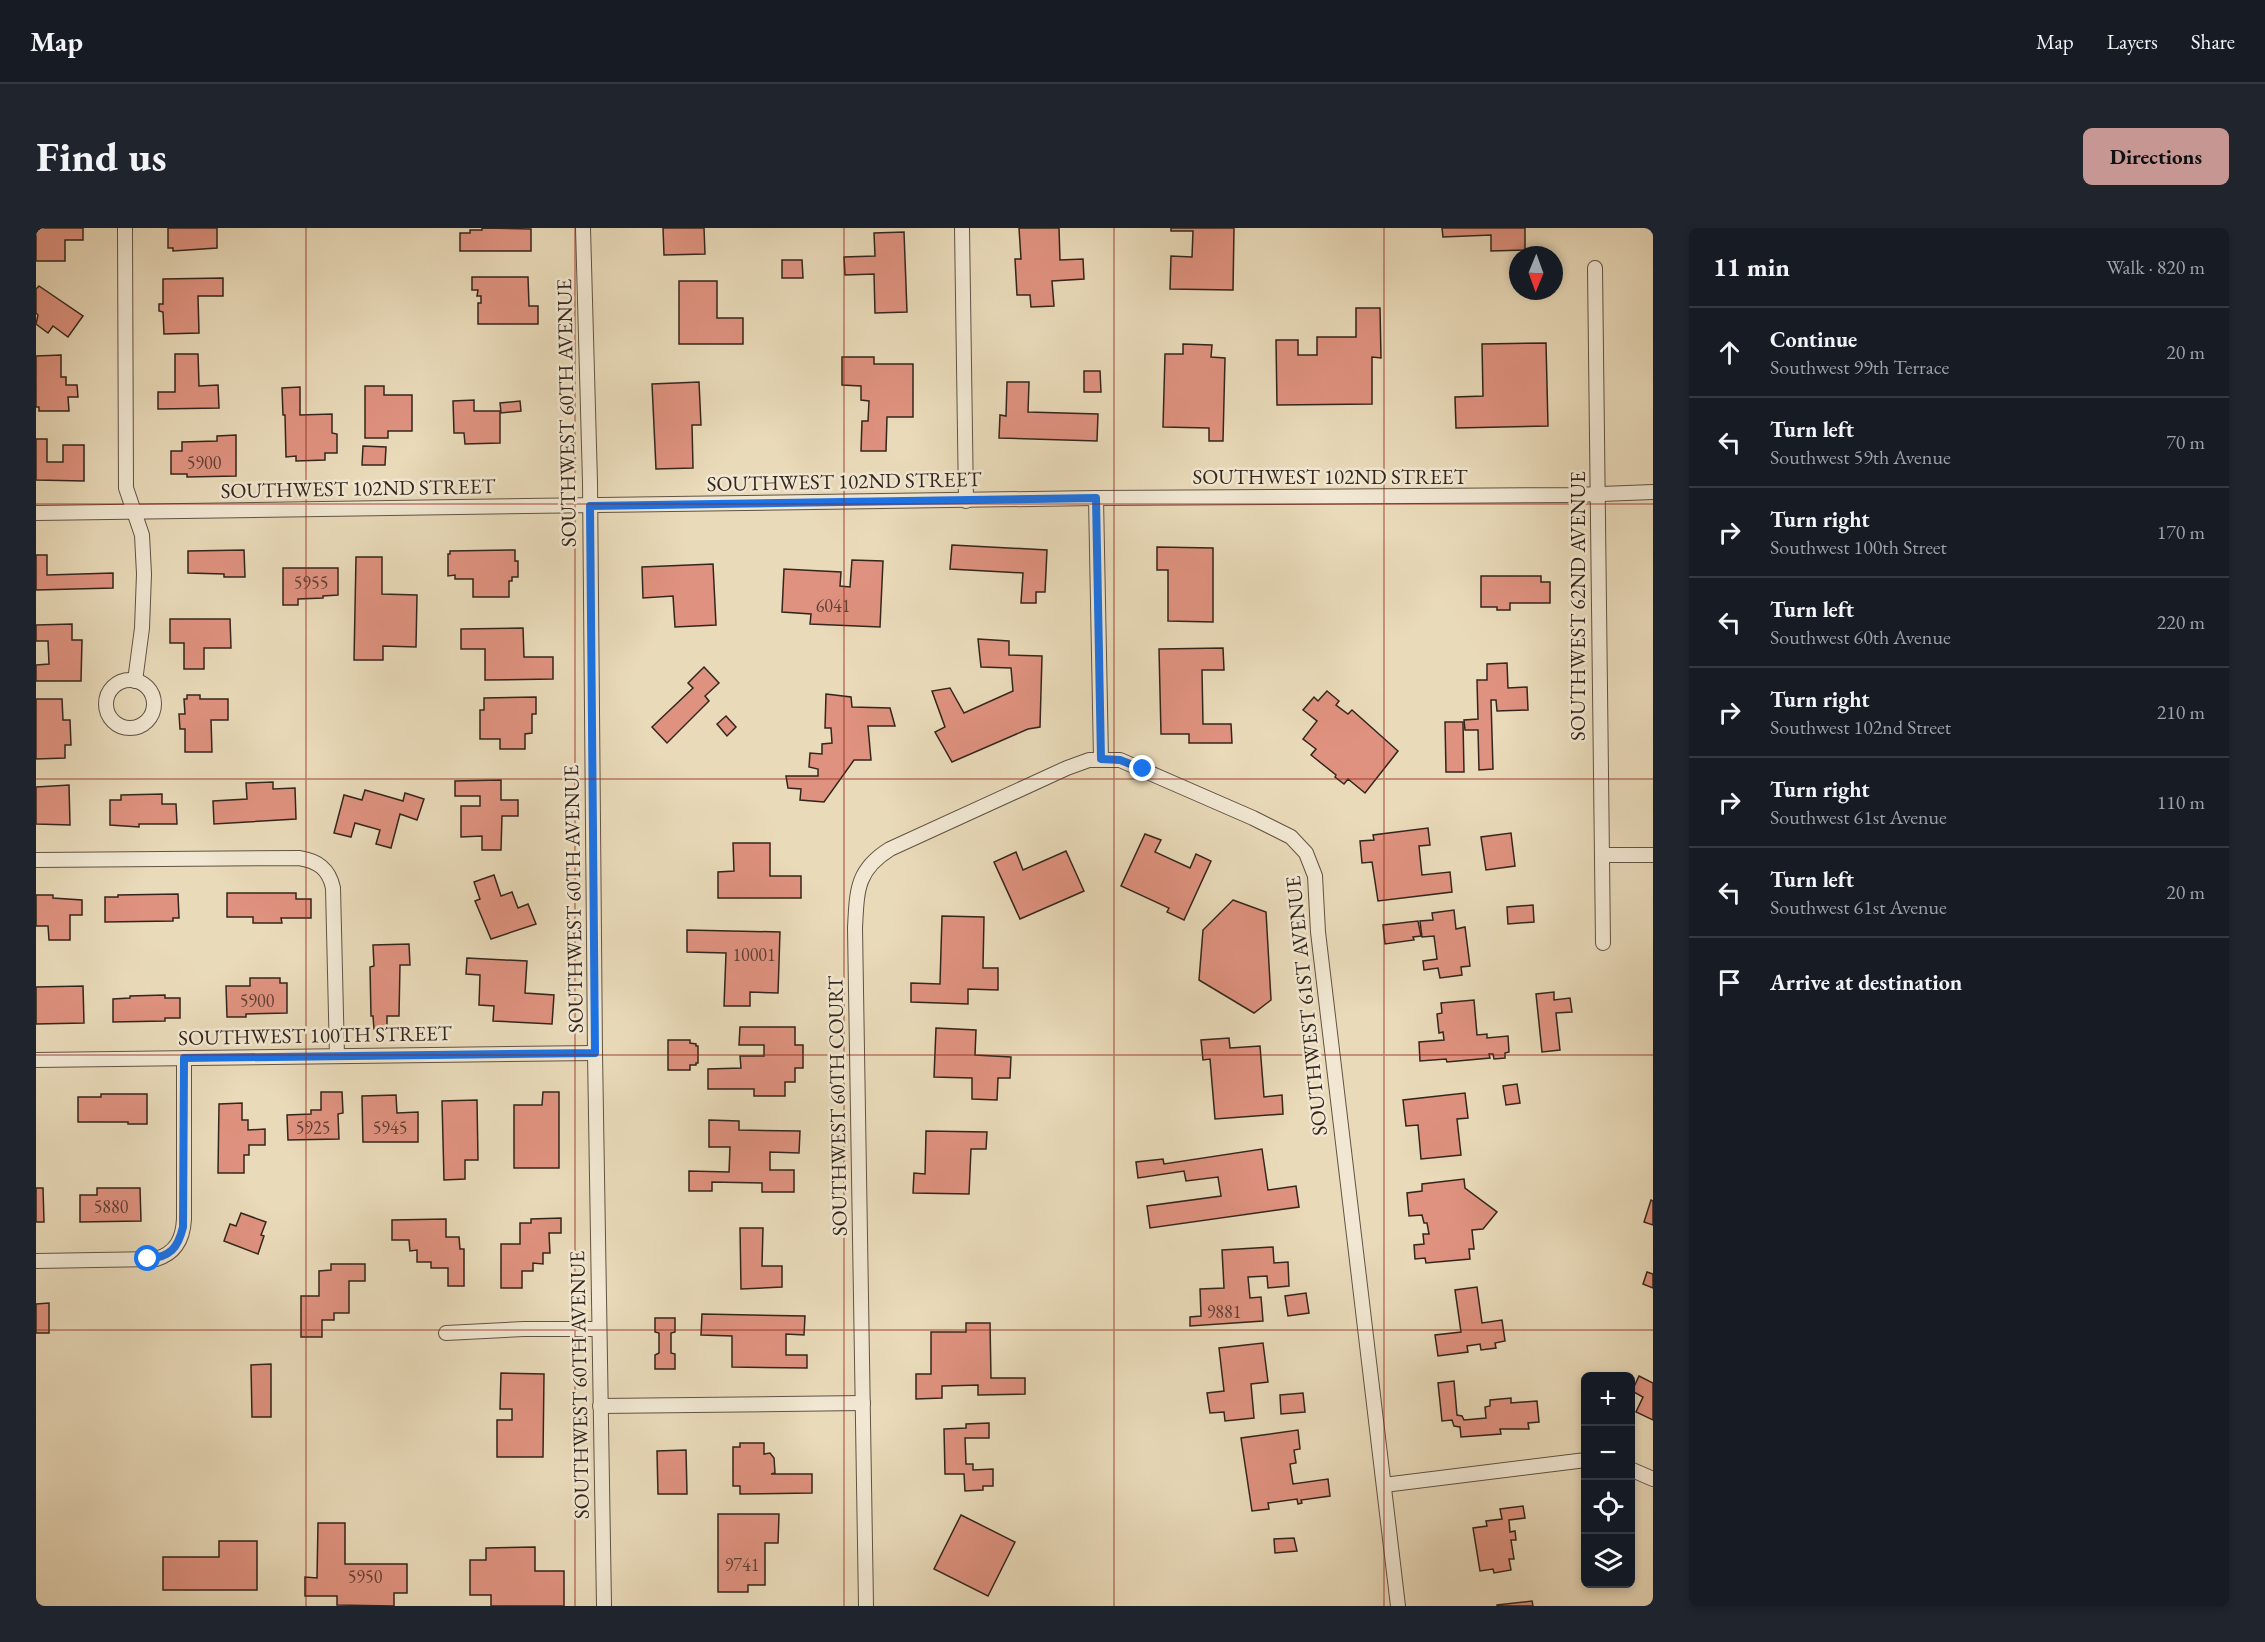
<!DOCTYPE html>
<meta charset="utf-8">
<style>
:root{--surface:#171b24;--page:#20242c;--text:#f1f3f6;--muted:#9ea1a6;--line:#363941;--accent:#c59692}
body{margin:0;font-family:"EB Garamond",serif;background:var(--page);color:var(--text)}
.controls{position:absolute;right:18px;bottom:18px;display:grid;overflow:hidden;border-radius:9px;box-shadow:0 3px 9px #0003}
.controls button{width:54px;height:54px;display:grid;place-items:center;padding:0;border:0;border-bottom:2px solid var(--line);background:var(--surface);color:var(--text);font:30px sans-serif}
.compass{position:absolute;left:1473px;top:18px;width:54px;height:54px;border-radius:50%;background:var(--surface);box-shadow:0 3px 9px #0003;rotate:181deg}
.stop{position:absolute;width:18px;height:18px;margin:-14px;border:4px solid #1a73e8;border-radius:50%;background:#fff}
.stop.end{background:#1a73e8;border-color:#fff;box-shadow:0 2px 6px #0008}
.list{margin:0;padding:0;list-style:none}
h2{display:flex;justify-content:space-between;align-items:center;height:78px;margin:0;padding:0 24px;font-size:26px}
h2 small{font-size:20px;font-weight:400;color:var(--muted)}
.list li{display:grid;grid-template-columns:39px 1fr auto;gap:18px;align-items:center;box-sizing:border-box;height:90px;padding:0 24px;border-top:2px solid var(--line)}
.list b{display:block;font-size:22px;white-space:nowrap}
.list p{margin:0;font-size:20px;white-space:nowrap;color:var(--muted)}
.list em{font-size:20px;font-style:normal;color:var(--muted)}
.icon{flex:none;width:33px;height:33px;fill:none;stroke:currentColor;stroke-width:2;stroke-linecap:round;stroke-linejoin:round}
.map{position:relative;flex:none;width:1617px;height:1378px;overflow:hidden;border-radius:9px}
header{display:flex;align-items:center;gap:36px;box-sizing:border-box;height:84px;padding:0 30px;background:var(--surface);border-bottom:2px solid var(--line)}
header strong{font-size:28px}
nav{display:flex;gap:33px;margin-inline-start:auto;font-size:21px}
.intro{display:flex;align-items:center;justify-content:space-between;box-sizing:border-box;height:144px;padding:0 36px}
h1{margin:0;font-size:42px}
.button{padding:15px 27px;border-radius:9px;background:var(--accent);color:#111;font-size:21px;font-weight:700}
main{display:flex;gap:36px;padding:0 36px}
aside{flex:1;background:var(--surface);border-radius:9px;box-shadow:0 3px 9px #0003}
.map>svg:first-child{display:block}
.building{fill:#df927f;stroke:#34261d;stroke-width:1.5}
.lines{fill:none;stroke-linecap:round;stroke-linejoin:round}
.street-casing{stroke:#615344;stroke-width:16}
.street{stroke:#f1e7d2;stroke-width:14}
.route{stroke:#1a73e8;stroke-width:8}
.grid{fill:none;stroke:#8f2418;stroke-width:1.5;stroke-opacity:0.55}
.labels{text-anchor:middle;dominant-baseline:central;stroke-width:5;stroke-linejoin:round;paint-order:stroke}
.number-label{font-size:18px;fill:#5f4136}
.street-label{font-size:21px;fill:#34261d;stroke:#f1e7d2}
</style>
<header>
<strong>Map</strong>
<nav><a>Map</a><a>Layers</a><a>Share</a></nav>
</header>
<div class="intro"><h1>Find us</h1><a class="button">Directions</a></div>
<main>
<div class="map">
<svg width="1617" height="1378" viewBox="0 0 1617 1378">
<rect width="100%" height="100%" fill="#e9dab9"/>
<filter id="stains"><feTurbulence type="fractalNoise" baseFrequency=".00333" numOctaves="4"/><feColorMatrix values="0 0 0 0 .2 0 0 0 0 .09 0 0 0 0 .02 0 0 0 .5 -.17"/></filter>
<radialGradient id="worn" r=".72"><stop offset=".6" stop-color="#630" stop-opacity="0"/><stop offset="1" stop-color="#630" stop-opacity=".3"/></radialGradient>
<g class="building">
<path d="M0,0H47V12H29V33H0Z"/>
<path d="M132,0H181V20L137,23V20H132Z"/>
<path d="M446,0L495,1V23H424V5H434V2H446Z"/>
<path d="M627,0H668L669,26L628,27Z"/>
<path d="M983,0H1023L1024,32L1047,31L1048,51L1016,53L1018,78L995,79L994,67H981L979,31H985Z"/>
<path d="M1135,0H1198L1197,62L1134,61L1135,28L1156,29L1157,3H1135Z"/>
<path d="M1406,0H1489V22L1455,23V7L1407,9Z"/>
<path d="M868,4L871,84L839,85L838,46L809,47L808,29L839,28L838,5Z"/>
<path d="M746,32H766L767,50H746Z"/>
<path d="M436,49H492L493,78H502V96H442V75H445V68H441L442,62H436Z"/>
<path d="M187,50V68H162L163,105L128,106L127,84L123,83V76H127V51Z"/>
<path d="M643,53H681V90H707V116H643Z"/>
<path d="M3,58L47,88L32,109L17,98L12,105L0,96L2,87L0,85V61Z"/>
<path d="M1320,80H1344L1345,130L1336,129V176L1241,177L1240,112H1262V127H1281V109H1320Z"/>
<path d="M1510,115L1512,198L1420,200L1419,169L1447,168L1446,116Z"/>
<path d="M1147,116L1176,117L1175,129L1189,130L1187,213H1173V200L1127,199L1129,126H1147Z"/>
<path d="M139,126H162L163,158L182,157L183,180L122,181V164H139Z"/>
<path d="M25,127V149H30V157H41L42,169H32L33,183H3V179H0V128Z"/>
<path d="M806,129H838V136H877V189H851L850,223H825L826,193H832L833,173L825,172V158L806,157Z"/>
<path d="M1048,143H1064L1065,164H1048Z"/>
<path d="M663,154L665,197H656L657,240L620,241L616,156Z"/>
<path d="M971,154H993L992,184L1062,186L1061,213L963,210L964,187L970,188Z"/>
<path d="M329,158H348V167H376V203H352V210H329Z"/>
<path d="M264,159V187L296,186V205L301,206V225H289V232L260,233V228L250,229L249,187H247L246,160Z"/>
<path d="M438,172V183H464V215L429,216L428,205H418L417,173Z"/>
<path d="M484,173L485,183L465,185L464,175Z"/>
<path d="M200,207V248L151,249V246H135V223H146V214L181,213V208Z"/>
<path d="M0,211H11V234H27V217H48V253L0,252Z"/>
<path d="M327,218L350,219L349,237H326Z"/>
<path d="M916,317L1011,322L1009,364H1000V375H985L987,345L914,341Z"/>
<path d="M1121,319L1177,320V394L1132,393V342H1121Z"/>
<path d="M208,322L209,349H188V346L152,345V323Z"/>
<path d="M479,322V333H482V349H476V353H473V369H437V351H419V347L412,348V326H414V323Z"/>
<path d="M0,327H11V347L77,345V360L0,362Z"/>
<path d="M320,329H346V366L381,367L380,419L347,418V432H318Z"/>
<path d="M816,332L847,333L844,399L774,396L775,386L746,384L748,341L805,344L804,358L814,359Z"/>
<path d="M677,336L680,397L639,399L637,368L607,370L606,339Z"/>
<path d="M247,340H302V367L287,368V370L262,371V377H247Z"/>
<path d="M1445,348H1505V354H1514V375H1474V382H1461V379H1445Z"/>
<path d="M134,391H194L195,420H168V441H148V415H134Z"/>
<path d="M36,396V412H46L45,453H0V437L13,436L12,413H0V397Z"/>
<path d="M487,400L488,429H517V451L449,452V421H425V401Z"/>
<path d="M942,411L973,413V427L1006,428L1004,499L992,501L916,534L899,504L909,499L896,463L914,460L928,485L977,463L975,440L945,439Z"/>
<path d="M1187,420L1188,442H1166L1167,496H1195L1196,515H1153V506H1125L1123,421Z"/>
<path d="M1471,435L1472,460L1491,459L1492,482L1461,483L1460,472H1455L1457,541L1443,542L1442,502H1429L1428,492L1442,491L1441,452H1451V436Z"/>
<path d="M668,439L683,455L669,468L673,473L631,515L616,499L657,460L652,455Z"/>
<path d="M1291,463L1303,473L1300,477L1312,486L1316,482L1362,523L1329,565L1312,551L1308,556L1299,549L1300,547L1275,527L1280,521L1267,511L1281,493L1267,482L1278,469L1282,473Z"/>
<path d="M790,466L815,469L816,479L854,480L859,498H832L835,532H818L788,574L764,572L765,561L752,560L750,548H782V541L773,539L774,525L786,526V516L796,515L795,500H789Z"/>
<path d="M151,467H164V471H192V492H175L176,524H149V501H144L143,486H149L148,471H151Z"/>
<path d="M500,469V486H496V505L489,506V521H464V511H444V482H448V470Z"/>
<path d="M0,471H26L27,492H34L35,517H29V530L0,531Z"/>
<path d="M690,488L700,499L691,508L681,496Z"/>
<path d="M1409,494H1427L1428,544H1410Z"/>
<path d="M465,552V572H482V588H466L465,622H446V608L425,609V578H444V568H419V553Z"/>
<path d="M237,554V561L259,560L260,591L178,596L177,573L211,571L210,555Z"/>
<path d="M33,557L34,597L0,596V559Z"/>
<path d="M329,562L367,573L369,565L388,571L381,592L364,586L355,620L340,616L344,602L319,595L315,609L298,605L308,567L326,572Z"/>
<path d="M126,566V576H140L141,596H103V599L74,597V572H85V567Z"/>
<path d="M1392,600L1394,617L1383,618L1386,647L1414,644L1416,664L1342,673L1336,634L1326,635L1324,613L1338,612L1337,607Z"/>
<path d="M1475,605L1479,638L1450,642L1445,609Z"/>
<path d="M1109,606L1125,612L1119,624L1154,640L1160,626L1175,633L1148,692L1131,684L1133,680L1085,658Z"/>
<path d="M697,615H734V648H765V670H682V644L698,643Z"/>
<path d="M1030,623L1048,663L984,691L958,634L980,624L987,642Z"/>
<path d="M458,647L465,668L476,664L482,680L492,676L500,696L455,711L439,673L444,671L438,654Z"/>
<path d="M191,665H260V671H275V690H245L246,695H217V689H191Z"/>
<path d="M142,666L143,690H137V693L69,694V669H82V667Z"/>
<path d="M0,667H17V670L46,672V687H34V712H13L12,698H0Z"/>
<path d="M1197,672L1230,684L1235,772L1218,785L1163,752L1167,702Z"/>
<path d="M1497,677L1498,694L1472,696L1471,679Z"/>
<path d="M1418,682L1420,701L1429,699L1434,738L1425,739L1426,747L1404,750L1402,740L1388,742L1387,733L1401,731L1398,708L1386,709L1384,693L1397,692L1396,685Z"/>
<path d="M906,688L948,689L947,740H962V762L932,761V776L875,774V755L904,756Z"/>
<path d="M1382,693L1385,708L1377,709L1378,712L1349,716L1347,697Z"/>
<path d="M651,702L744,704L742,765L714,764V778H688L690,725L651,724Z"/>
<path d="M373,716L374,737H364L363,788H351V801H338L337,788H335L334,739L338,738L337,717Z"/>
<path d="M431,730L491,733L489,765L518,767L516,796L457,793L458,778L443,777L444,747L430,746Z"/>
<path d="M214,750H244V755H251V785L210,786V789H191L190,758H214Z"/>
<path d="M47,758L48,795L0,796V759Z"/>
<path d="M1518,764V772L1534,770L1536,784L1520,785L1524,822L1506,824L1500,766Z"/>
<path d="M129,767V770H144V790H129V793L77,794V771L94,770V768Z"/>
<path d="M1438,772L1441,807L1451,806V810L1472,808L1473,824L1469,825V830L1458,831L1457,826H1453L1454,830L1411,834L1410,831L1384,833L1383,814L1408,812L1407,804L1403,805L1401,786L1406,785L1405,775Z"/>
<path d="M704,799H759V817H767V840H759V854H749V868H718V861H672V841L705,840L704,828H728V817H703Z"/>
<path d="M900,800L940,802L939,827L975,829L974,850H962L961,872L936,871V850L898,849Z"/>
<path d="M1193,810L1194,820L1224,818L1228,869L1246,867L1247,886L1179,891L1174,831L1167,832L1165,812Z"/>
<path d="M632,812H654V815L660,816V818H662V835H660V837H654V842H632Z"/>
<path d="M1481,856L1484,875L1470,877L1467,858Z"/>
<path d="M285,864H306L307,885L302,886L303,911L252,912L251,887L275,886V882H285Z"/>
<path d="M507,864H523V940H478V877H506Z"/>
<path d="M1429,865L1432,890L1421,891L1425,927L1385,931L1382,897L1370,898L1367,872Z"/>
<path d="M65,866H111V896H92V894H42V869H65Z"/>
<path d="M360,867L361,885L382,884V914H327L326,868Z"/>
<path d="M441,872L442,932H429V951L408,952L406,873Z"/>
<path d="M206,875V892H212V902L229,901V917H213V927H208V945H182L183,876Z"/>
<path d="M673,892L703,893V902L764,903L763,925L734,924V942H758V964H726V955L676,954V963H653V943L693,944L694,919H673Z"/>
<path d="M890,903L951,904L950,921H935L933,966L877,965L878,945L889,946Z"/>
<path d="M1226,921L1232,962L1260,958L1263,979L1114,1000L1111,978L1185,968L1182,949L1150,953L1148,943L1102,950L1100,934L1127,931L1128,936Z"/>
<path d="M1428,951L1429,960L1461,984L1447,1001L1436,1002L1438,1021H1433L1434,1031L1390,1035L1389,1030L1379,1031L1378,1017L1388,1016L1387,1006H1393L1391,995H1388L1386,987L1373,988L1371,965L1386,963V956Z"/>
<path d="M0,960H7L8,994H0Z"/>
<path d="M61,960H104L105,993L44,994V967H61Z"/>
<path d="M1615,972L1617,973V997L1608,994Z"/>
<path d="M205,985L230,994L225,1007L228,1008L222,1026L188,1013L194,996L200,998Z"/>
<path d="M525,990V1005H513L514,1025H507V1036L497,1035V1043H486V1060H465V1016H484V995H495V991Z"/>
<path d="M410,991V1009H423L424,1021H428V1058H412V1040H395V1034H381V1022L374,1023L373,1012H356V992Z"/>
<path d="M704,1000H727L726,1038H746V1059L705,1061Z"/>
<path d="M1237,1019L1238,1035L1252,1034L1253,1058L1232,1060L1231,1048L1212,1049L1214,1070L1225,1069L1227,1093L1154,1098V1089L1165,1088L1164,1061L1188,1060L1186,1022Z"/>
<path d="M295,1036H329V1053H313V1085H298V1092H286V1109H265V1068H283V1043L295,1042Z"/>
<path d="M1611,1044L1617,1046V1060L1607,1056Z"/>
<path d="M1441,1059L1446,1095L1466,1092L1469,1113L1459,1115L1460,1120L1445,1122L1444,1116L1431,1118L1432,1124L1402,1128L1399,1107L1425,1104L1419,1062Z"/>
<path d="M1270,1065L1273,1085L1252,1088L1249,1068Z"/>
<path d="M13,1075V1105H0V1076Z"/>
<path d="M666,1086L769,1088L768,1107L750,1106V1127H771V1140L696,1139V1108L665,1107Z"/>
<path d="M619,1090H639V1104L635,1105V1125L639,1126V1141H619V1127L623,1125V1105L619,1104Z"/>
<path d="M930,1095H954L955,1150H989V1166L942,1167V1157L906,1158V1170L880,1171V1146H895V1104H930Z"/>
<path d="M1227,1115L1232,1154L1215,1156L1218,1190L1189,1193L1188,1184L1174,1185L1171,1165L1188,1163L1183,1120Z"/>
<path d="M235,1136V1189H216L215,1137Z"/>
<path d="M465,1145L508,1146L507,1229H461V1192H476V1181H464Z"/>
<path d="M1603,1148L1617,1155V1192L1600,1184L1607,1169L1596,1163Z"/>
<path d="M1418,1153L1421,1187L1426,1188L1428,1192L1450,1190L1449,1179L1454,1178V1172L1475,1170V1175L1501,1173L1503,1194L1492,1195L1493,1201H1464L1465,1206L1425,1209L1424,1199L1418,1198L1416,1192L1406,1193L1402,1155Z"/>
<path d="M1267,1165L1269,1184L1245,1186L1244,1167Z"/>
<path d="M953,1195V1210H929L930,1236H937V1242L957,1241V1258H947V1262L929,1263L928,1246H909L908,1201L930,1200V1196Z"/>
<path d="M1262,1202L1264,1221L1258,1222L1260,1235L1254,1236L1257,1256L1292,1251L1294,1268L1265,1272L1266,1275L1262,1276L1261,1271L1232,1275L1233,1281L1216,1283L1205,1210Z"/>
<path d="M704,1215H728V1226L734,1225L738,1230L739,1245L735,1246H776V1265L704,1266V1258H697V1219H704Z"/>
<path d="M650,1222L651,1266H622L621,1223Z"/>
<path d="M1487,1278L1489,1290L1473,1292L1474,1304L1479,1303L1480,1312H1475L1478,1331H1473L1475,1342L1458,1345L1457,1341L1444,1343L1437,1300L1451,1298L1450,1293L1466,1291L1464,1281Z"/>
<path d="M682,1286H743L742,1315H729V1357H712V1364H682Z"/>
<path d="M925,1287L979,1314L952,1368L898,1341Z"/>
<path d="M282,1295H309V1336H371V1365H358V1378L301,1377V1368H269V1349L281,1350Z"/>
<path d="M1258,1310L1261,1323L1239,1325L1238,1311Z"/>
<path d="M183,1313H221V1362H127V1329H183Z"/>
<path d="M499,1319V1343H528V1378H455V1367H434V1332H450V1320Z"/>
<path d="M1496,1373L1497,1378H1461V1377Z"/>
</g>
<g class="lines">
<defs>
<g id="street">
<path d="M89,0L90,260L106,307L108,346L106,400L99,453"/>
<path d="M547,0L554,254L559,825L568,1378"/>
<path d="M926,0L930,273"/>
<path d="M1559,40L1567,715"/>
<path d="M1060,270L1065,531"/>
<path d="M0,285L1060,270L1539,267L1617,264"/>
<circle cx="94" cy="476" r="24"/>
<path d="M1566,627H1617"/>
<path d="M0,632L263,630C282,633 293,641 297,660L301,828"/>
<path d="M0,832L559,825"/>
<path d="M0,1033L120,1031C140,1025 147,1011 148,991V830"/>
<path d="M410,1105L488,1101H563"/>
<path d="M564,1178L827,1175"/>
<path d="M1594,1241L1617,1251"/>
<path d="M1348,1257L1550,1232"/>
<path d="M830,1378L819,700C821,663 820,642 854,621L1031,540L1053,532H1084L1217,590L1255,609L1270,625L1279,648L1282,704L1362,1378"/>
</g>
</defs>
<use href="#street" class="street-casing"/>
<use href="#street" class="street"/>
</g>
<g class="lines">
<path class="route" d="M112,1031C134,1029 142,1020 147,999L148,830L559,825L554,278L1060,270L1065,531L1084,532L1107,541"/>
</g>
<path class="grid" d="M270,0V1378M539,0V1378M808,0V1378M1078,0V1378M1348,0V1378M0,276H1617M0,551H1617M0,827H1617M0,1102H1617"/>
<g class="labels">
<g class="number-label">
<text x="168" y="234">5900</text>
<text x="275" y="354">5955</text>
<text x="797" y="377">6041</text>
<text x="718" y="726">10001</text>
<text x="221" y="772">5900</text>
<text x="277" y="899">5925</text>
<text x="354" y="899">5945</text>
<text x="75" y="978">5880</text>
<text x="1188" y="1083">9881</text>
<text x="706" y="1336">9741</text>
<text x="329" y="1348">5950</text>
</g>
<g class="street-label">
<text transform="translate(530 185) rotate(-91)">SOUTHWEST 60TH AVENUE</text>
<text x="1294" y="248">SOUTHWEST 102ND STREET</text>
<text transform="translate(808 253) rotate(-1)">SOUTHWEST 102ND STREET</text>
<text transform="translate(322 260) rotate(-1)">SOUTHWEST 102ND STREET</text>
<text transform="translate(1541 378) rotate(-90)">SOUTHWEST 62ND AVENUE</text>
<text transform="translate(537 671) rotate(-91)">SOUTHWEST 60TH AVENUE</text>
<text transform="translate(1270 778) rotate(-96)">SOUTHWEST 61ST AVENUE</text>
<text transform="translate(279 807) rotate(-1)">SOUTHWEST 100TH STREET</text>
<text transform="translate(801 878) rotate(-91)">SOUTHWEST 60TH COURT</text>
<text transform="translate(543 1157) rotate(-91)">SOUTHWEST 60TH AVENUE</text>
</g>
</g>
<rect width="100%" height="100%" filter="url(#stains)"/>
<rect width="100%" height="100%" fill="url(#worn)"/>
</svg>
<div class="controls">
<button>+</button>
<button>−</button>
<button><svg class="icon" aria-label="locate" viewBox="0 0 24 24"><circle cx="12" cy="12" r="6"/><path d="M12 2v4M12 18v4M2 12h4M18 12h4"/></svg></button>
<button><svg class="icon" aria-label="layers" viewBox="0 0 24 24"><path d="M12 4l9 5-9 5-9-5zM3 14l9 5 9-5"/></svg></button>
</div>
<svg class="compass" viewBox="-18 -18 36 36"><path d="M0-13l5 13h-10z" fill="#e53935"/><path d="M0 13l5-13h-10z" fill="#9ea1a6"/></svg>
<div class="stop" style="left:112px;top:1031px"></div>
<div class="stop end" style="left:1107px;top:541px"></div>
</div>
<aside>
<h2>11 min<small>Walk · 820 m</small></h2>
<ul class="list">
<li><svg class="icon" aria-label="ahead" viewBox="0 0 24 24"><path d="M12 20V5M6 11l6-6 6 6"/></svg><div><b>Continue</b><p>Southwest 99th Terrace</p></div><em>20 m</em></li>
<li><svg class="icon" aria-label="left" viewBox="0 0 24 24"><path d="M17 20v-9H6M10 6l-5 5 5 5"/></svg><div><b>Turn left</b><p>Southwest 59th Avenue</p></div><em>70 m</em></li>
<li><svg class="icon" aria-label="right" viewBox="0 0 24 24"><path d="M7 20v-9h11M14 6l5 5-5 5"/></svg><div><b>Turn right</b><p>Southwest 100th Street</p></div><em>170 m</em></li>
<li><svg class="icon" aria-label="left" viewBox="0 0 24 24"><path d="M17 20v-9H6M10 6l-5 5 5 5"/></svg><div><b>Turn left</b><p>Southwest 60th Avenue</p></div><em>220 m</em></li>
<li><svg class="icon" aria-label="right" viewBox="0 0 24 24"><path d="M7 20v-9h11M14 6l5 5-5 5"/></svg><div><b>Turn right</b><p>Southwest 102nd Street</p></div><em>210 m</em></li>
<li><svg class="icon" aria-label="right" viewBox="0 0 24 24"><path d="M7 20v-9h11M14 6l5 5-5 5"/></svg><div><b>Turn right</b><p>Southwest 61st Avenue</p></div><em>110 m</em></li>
<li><svg class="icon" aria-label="left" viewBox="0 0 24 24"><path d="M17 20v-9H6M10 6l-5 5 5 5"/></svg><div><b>Turn left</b><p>Southwest 61st Avenue</p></div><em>20 m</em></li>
<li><svg class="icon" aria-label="arrive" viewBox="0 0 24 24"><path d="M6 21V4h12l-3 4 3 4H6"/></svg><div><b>Arrive at destination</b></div></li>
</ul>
</aside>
</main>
